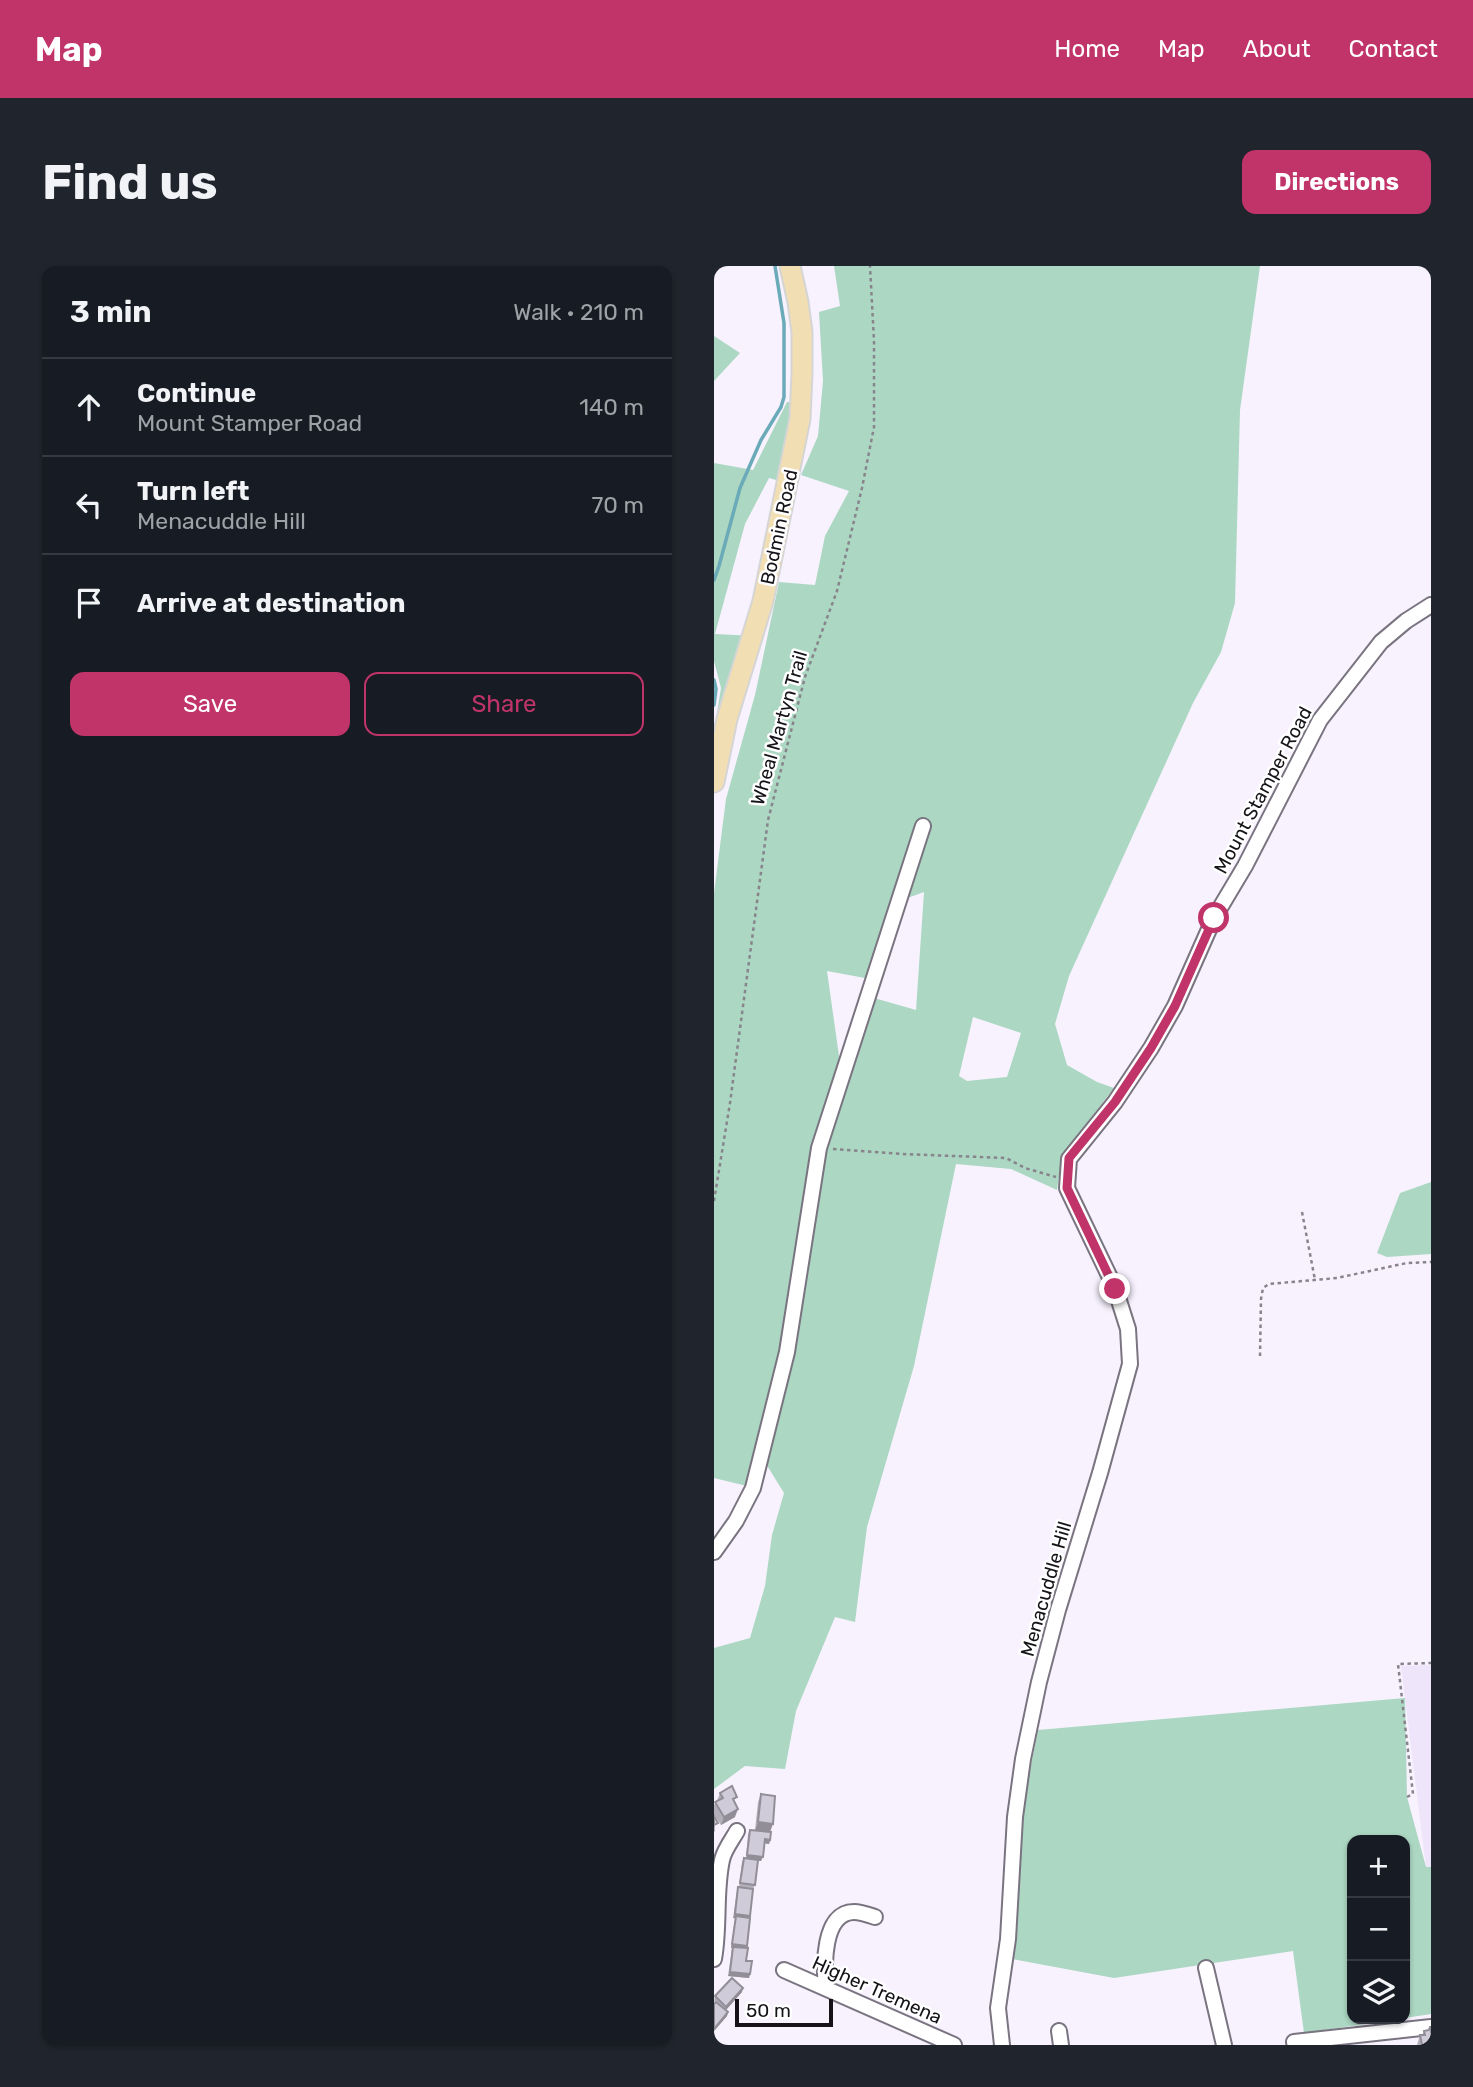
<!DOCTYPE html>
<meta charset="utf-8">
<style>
:root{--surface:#171b24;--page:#20242c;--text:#f1f3f6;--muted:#9ea1a6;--line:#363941;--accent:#c0346a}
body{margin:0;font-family:Rubik,sans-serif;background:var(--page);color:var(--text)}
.controls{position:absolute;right:21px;bottom:21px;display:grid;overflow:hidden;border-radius:14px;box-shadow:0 2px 5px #0004}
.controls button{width:63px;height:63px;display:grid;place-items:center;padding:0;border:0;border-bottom:2px solid var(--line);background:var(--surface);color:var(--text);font:35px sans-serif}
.scale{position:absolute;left:21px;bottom:18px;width:98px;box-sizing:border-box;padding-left:7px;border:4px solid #151318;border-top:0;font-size:19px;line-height:24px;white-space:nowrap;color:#151318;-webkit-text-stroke:5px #fff;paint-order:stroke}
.stop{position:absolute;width:21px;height:21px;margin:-16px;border:5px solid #c0346a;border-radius:50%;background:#fff}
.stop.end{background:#c0346a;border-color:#fff;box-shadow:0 2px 7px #0008}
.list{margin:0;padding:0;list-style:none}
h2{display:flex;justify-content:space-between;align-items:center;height:91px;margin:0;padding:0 28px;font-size:30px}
h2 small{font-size:23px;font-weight:400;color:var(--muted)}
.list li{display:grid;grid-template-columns:46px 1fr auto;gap:21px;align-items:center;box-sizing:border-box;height:98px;padding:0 28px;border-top:2px solid var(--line)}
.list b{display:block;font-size:26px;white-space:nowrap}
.list p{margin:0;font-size:23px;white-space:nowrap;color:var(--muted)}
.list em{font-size:23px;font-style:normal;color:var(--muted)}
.actions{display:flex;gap:14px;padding:21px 28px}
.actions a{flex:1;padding:16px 0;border:2px solid var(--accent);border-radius:14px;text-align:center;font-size:24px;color:var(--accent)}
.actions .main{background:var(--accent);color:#fff}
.icon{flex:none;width:38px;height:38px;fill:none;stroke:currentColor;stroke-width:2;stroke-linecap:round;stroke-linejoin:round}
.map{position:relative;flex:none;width:717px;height:1779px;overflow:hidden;border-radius:14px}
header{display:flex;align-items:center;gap:42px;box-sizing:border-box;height:98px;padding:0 35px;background:var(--accent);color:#fff}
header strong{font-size:33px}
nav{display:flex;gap:38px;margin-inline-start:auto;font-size:24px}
.intro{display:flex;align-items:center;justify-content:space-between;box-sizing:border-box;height:168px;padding:0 42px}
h1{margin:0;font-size:49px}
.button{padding:18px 32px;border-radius:14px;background:var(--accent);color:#fff;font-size:24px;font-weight:700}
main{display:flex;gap:42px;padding:0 42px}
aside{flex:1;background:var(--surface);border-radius:14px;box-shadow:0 2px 5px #0004}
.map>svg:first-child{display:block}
.built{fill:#eee5fa}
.green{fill:#acd7c2;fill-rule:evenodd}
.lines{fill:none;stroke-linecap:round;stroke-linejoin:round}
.stream{stroke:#6baab8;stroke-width:3.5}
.minor-casing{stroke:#797480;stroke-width:18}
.major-casing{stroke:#d5d5d5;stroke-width:23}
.path{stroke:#87848c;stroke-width:2.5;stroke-dasharray:3.5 3.5;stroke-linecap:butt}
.minor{stroke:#fff;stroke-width:14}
.major{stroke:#f2deb3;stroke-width:19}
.wall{fill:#b3afba}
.shaded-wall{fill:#928e97}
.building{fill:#d0cbd8;stroke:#928e97;stroke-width:2}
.route{stroke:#c0346a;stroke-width:9}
.labels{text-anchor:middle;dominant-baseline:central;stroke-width:5;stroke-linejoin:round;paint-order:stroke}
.street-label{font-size:19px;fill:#151318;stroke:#fff}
</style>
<header>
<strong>Map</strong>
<nav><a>Home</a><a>Map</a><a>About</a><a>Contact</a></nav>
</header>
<div class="intro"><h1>Find us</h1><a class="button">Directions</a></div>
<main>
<aside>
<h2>3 min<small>Walk · 210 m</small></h2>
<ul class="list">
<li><svg class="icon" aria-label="ahead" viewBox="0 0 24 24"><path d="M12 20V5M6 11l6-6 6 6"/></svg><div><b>Continue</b><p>Mount Stamper Road</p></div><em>140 m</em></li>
<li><svg class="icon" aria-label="left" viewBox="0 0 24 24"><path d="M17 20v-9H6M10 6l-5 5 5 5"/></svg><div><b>Turn left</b><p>Menacuddle Hill</p></div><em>70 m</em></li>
<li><svg class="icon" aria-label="arrive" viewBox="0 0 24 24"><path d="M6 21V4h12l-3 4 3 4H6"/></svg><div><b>Arrive at destination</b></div></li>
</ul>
<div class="actions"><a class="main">Save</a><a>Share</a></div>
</aside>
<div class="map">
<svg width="717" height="1779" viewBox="0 0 717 1779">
<rect width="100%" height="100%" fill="#f7f2fe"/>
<path class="built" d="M717,1399V1601H712L687,1400Z"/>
<g class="green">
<path d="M120,0H546L526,144L521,337L507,386L479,437L355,710L341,758L353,799L383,816L400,822L348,889L343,924L297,903L242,898L200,1100L153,1261L141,1356L121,1351L82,1445L71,1503L31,1500L0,1523V1382L36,1372L51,1320L58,1269L70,1227L49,1193L107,887L96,886L67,1087L41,1222L0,1212V627L12,533L41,429L65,316L101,319L111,270L135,225L87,209L104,170L109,115L105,46L126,40ZM210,626L202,744L160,732L141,796L125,790L113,705L151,712L177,638ZM259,751L307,767L293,811L253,815L245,810Z"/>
<path d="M0,70L26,87L0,115Z"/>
<path d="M73,136L87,137L73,217L55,212L31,258L1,368L40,370L14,463L2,453L7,422L0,395V197L39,204Z"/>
<path d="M717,916V988L673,991L663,987L686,927Z"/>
<path d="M691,1432L693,1531L712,1601H717V1748L691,1752V1574H638V1753H686L590,1767L579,1685L400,1712L298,1693L305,1578L314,1514L324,1464Z"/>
</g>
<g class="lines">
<g class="stream">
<path d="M0,314L5,300L26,222L47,174L67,141L70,131V57L61,0"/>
<path d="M0,414L2,423L0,439"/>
</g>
<defs>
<g id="minor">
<path d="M0,1286L22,1255L39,1222L73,1086L105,882L209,560"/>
<path d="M0,1693C6,1660 1,1626 8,1594C10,1584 18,1574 23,1565"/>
<path d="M492,1702L510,1779"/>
<path d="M70,1704L240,1779"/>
<path d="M112,1722C110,1702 108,1646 140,1646C147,1646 155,1649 161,1651"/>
<path d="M345,1765L347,1779"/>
<path d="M580,1776L717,1761"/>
<path d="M288,1779L284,1742L294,1673L301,1551L309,1493L325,1416L344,1344L386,1207L416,1098L414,1063L401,1022L353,922L355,893L401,836L437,782L461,740L500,652L531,600L606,454L667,376L692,355L717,339"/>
</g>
<path id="major" d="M0,516L13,453L49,335L86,153L88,107V66L84,36L76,0"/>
</defs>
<use href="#minor" class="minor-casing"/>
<use href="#major" class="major-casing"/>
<g class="path">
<path d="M119,883L188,888L292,892L311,902L342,911"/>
<path d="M0,935L16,837L54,554L91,411L123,325L148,222L160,161V75L156,0"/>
<path d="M588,946L601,1014"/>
<path d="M546,1090L547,1033L549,1022L555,1018L623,1012L693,997L717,996"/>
<path d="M693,1531L699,1528L684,1398L717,1397"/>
</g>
<use href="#minor" class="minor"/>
<use href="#major" class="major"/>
</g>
<g class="wall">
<path d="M6,1527L21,1537V1551L7,1559L1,1550V1565L0,1566V1539L3,1535Z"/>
<path d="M47,1528L56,1566V1574L55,1578L50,1577L47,1595H44L35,1652L32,1682V1695L36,1708L35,1712L14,1710L18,1682H17L21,1652H19L23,1625L25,1621L28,1596L30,1592H32L34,1568L36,1564H41L44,1536Z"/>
<path d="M28,1726L12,1744L14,1746L13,1750L0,1765V1738L2,1736L0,1735L1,1730Z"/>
<path d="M710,1765L717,1779H703L706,1769H708Z"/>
</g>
<g class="shaded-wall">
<path d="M24,1543L21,1551L7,1559L10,1551Z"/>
<path d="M44,1556L59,1558L56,1566L41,1565Z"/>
<path d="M51,1573L56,1574L55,1578L49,1577Z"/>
<path d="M33,1589L49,1591L47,1595L32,1594Z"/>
<path d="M21,1648L36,1650L34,1654L19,1652Z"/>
<path d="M18,1678L33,1680L31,1684L17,1682Z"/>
<path d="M16,1706L36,1708L35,1712L14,1710Z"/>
<path d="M29,1722L28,1726L11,1745L12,1741Z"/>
<path d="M14,1746L13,1750L0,1765V1763Z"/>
</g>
<g class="building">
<path d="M18,1520L23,1531L19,1533L24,1543L10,1551L1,1536L9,1532L6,1527Z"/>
<path d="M47,1528L61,1530L59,1558L44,1556Z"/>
<path d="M0,1550L4,1557L0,1559Z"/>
<path d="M36,1564L57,1566L56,1574L51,1573L49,1591L33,1589Z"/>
<path d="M30,1592L44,1594L41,1619L26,1617Z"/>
<path d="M24,1621L39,1623L36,1650L21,1648Z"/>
<path d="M22,1650L36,1652L33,1680L18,1678Z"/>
<path d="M19,1681L34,1682L32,1695H38L36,1708L16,1706Z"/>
<path d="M18,1712L29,1722L12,1741L1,1730Z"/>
<path d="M2,1736L14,1746L0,1763V1738Z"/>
<path d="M716,1761H717V1779H708L706,1769H711L710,1765L715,1764Z"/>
</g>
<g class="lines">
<path class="route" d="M401,1023L353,922L355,892L401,836L437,782L461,740L500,652"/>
</g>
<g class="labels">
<g class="street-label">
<text transform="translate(65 261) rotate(-78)">Bodmin Road</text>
<text transform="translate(65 462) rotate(-74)">Wheal Martyn Trail</text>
<text transform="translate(549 524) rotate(-62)">Mount Stamper Road</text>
<text transform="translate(332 1323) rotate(-74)">Menacuddle Hill</text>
<text transform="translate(163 1724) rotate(24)">Higher Tremena</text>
</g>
</g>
</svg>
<div class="controls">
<button>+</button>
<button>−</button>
<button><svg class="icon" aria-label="layers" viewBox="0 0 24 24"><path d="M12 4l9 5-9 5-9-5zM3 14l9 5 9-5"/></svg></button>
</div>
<div class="scale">50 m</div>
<div class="stop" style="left:500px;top:652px"></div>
<div class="stop end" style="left:401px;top:1023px"></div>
</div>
</main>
